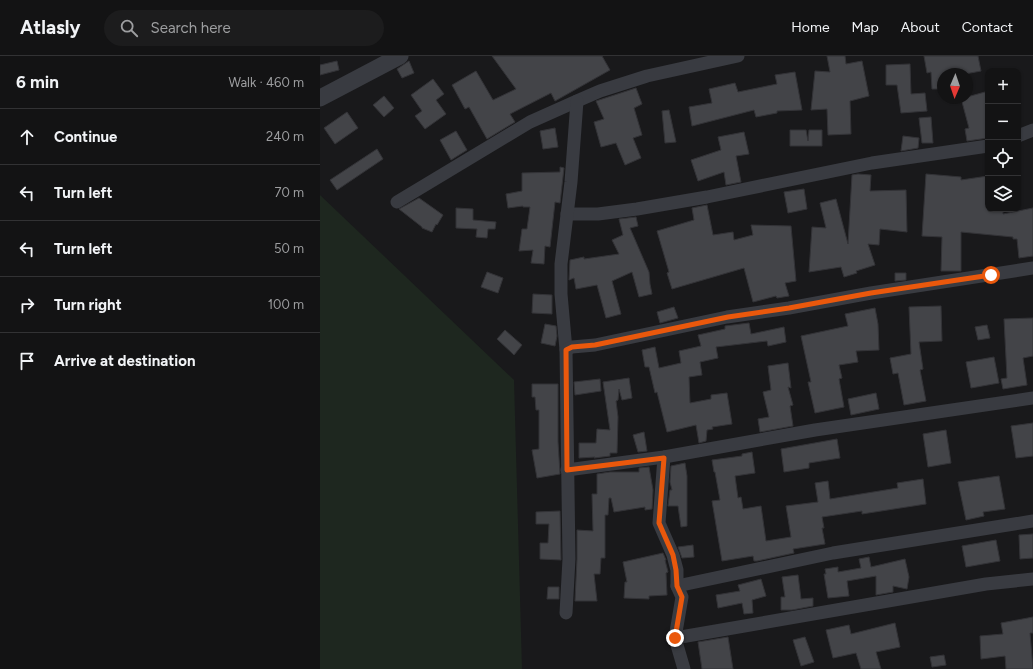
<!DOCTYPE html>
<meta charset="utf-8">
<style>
:root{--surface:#131314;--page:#1c1c1d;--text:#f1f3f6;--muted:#9d9ea0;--line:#323234}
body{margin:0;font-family:Figtree,sans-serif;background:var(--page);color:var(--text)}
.controls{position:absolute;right:12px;top:12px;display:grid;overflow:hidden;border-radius:8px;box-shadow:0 1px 3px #0004}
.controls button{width:36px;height:36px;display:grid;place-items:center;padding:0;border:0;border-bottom:1px solid var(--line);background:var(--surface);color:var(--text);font:20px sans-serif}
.compass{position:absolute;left:617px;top:12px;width:36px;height:36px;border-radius:50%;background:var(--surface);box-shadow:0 1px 3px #0004;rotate:182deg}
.stop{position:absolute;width:12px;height:12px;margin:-9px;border:3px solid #ea580c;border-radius:50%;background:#fff}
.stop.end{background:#ea580c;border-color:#fff;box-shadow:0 1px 4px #0008}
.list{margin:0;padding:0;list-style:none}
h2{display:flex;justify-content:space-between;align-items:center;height:52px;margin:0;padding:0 16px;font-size:17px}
h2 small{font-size:13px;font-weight:400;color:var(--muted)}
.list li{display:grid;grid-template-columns:26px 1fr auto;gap:12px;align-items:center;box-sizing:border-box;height:56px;padding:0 16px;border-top:1px solid var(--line)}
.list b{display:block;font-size:15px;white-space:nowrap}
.list em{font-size:13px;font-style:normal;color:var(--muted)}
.icon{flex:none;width:22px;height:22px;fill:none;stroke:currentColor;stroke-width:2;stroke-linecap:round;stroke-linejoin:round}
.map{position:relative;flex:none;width:713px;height:613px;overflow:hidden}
header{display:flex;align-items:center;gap:24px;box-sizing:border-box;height:56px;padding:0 20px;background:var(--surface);border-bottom:1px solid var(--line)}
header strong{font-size:19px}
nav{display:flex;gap:22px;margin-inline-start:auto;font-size:14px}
.search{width:280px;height:36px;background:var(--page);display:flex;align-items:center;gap:10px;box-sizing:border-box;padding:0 14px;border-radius:22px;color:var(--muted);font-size:15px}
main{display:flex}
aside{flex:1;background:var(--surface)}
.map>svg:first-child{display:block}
.green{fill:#1e271f}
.building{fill:#434448;stroke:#333337}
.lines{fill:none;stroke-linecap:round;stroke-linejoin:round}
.minor{stroke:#393b41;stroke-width:13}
.tertiary{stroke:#393b41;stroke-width:17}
.route{stroke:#ea580c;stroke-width:5}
</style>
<header>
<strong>Atlasly</strong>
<div class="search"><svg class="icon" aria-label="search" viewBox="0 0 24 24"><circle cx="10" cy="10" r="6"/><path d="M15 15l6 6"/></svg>Search here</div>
<nav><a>Home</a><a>Map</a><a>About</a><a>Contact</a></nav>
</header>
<main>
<aside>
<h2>6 min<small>Walk · 460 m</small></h2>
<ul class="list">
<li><svg class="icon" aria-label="ahead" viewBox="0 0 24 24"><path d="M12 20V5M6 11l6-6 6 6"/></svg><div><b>Continue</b></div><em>240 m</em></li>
<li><svg class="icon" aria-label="left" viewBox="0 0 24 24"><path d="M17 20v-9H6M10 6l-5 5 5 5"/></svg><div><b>Turn left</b></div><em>70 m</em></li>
<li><svg class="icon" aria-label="left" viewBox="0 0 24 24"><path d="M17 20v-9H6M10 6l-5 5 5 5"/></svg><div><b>Turn left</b></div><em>50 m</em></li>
<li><svg class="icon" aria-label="right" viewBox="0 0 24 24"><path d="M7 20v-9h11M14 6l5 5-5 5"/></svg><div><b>Turn right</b></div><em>100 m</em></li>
<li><svg class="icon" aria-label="arrive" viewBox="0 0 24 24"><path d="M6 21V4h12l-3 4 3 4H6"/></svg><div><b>Arrive at destination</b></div></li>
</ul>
</aside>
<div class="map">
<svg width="713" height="613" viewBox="0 0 713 613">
<rect width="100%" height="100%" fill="#19191b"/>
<path class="green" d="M0,139L194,324L202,613H0Z"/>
<g class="building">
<path d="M172,0H282L290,14L235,45L231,37L190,58L195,66L167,83L149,51L145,53L132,29L156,15L173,44L196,33Z"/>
<path d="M507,0H525L526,8L542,5L549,40L530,45L531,78L508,79L507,53L491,54L495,15L510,16Z"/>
<path d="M604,0H658L661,15L645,18H623V33H612L611,16L607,17Z"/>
<path d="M17,5L19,14L0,19V9Z"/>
<path d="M89,5L94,17L82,22L77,13Z"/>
<path d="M590,8L591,38L605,37L607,55L581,57L577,29H566V9Z"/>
<path d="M475,16L482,54L457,55V57L436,61L434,54L372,70L369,51L392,47L389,33L415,27L418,36L457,28L455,19Z"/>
<path d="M113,23L124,38L116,44L126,58L105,73L95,60L102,55L91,39Z"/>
<path d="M316,32L322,48L314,52L322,79L313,82L321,102L305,109L296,87L281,91L274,66L284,63L276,45Z"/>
<path d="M665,36L668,45V82L647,85L645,73L649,72L641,42H647V41Z"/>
<path d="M64,40L74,52L64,61L53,49Z"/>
<path d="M349,54L356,86L345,87L342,55Z"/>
<path d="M27,56L38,72L15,88L4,72Z"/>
<path d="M611,61L613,87H602L599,62Z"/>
<path d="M235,72L238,91L223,93L220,75Z"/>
<path d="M470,74H486L488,85L489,74H502V90H470Z"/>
<path d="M136,75L147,94L131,104L120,84Z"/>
<path d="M424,76L429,98L416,100L421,126L406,129L404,116L378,125L371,104L401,94L398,81Z"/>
<path d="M583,80L599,82L598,92L581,95Z"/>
<path d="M57,93L63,103L17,134L10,124Z"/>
<path d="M240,111L244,112L240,147L235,146L230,191L225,190L224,208L211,207L213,194L199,195L202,173H207L210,151H203V150L188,152L186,138L202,135V117L240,116Z"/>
<path d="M538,118L551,119L550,135L586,134L587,176L560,173L559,189L548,188L555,209L536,215L537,217L524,221L521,211L489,216L492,171L506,172L500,147L516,143L528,188L532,119Z"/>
<path d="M606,118L641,121V124L668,120V155L683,154V158L713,152V200L699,202L697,183H693V181L641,176V215H621L622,181L602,180Z"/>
<path d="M484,133L487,153L468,157L464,136Z"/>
<path d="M99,142L123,159L117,169L116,168L112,176L102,172V171L79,153Z"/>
<path d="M387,149L393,179L413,176L414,184L433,179L431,169L471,170L476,225L465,227L469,240L457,242L456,240L433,246L424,212L352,233L347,217L349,216L337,175L374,164L372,152Z"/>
<path d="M136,152L153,153V164L176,166L175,173H168L167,182L156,181L157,173L136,172Z"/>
<path d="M316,161L318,170L310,172L329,216L330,228L332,238L319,241L312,216L292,225L301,258L286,262L277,229L256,233L254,222L249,224L250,204L264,201V203L299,198L292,184L303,179L299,163Z"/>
<path d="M167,216L183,222L178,237L161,231Z"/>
<path d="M575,217H586V224L575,225Z"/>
<path d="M213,238L232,239V258L212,257Z"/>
<path d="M621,250L622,285L599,286L603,313L600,314L606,345L584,349L578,317L573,318L570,302L591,298L589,251Z"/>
<path d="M354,251L358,262L340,267L337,256Z"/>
<path d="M555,252L558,268L559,294L536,295L538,306L519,309L522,322L519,323L524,351L495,357L488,326H491L481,280L528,270L525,258Z"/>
<path d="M713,262V300L703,302L707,329L683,333L681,323L687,322L684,263Z"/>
<path d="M429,267L431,278L464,271L466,286L448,290L447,285L396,291L398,302L380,306L382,319L369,321L370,347L391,343V339L407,337L412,368L392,371L393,373L387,374L386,385L379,387L376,369L347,376L337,336L335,337L329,311H325L322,294L335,291L339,312L361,307L359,295L381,290L378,279L405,273V270Z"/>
<path d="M225,268L236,270L237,280L235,290L221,287Z"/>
<path d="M667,269L670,282L658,284L655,271Z"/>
<path d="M185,274L202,289L194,299L177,283Z"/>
<path d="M674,301L679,327L651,332L646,306Z"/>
<path d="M468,307L471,332L468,331L473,349L470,350L473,370L440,376L438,363L449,361L443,336L451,334L448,310Z"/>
<path d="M309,322L312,342L302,344L299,333L298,344L296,345L298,361L297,397H290V400L274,402L275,401L259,402V387H276L277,373L290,374L283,326Z"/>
<path d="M280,323L281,335L255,339L254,326Z"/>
<path d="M212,328H238V386L240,418L217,422L212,394L219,393V354H216L215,341H212Z"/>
<path d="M556,337L559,353L531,359L528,343Z"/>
<path d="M713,367V400L696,402L691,370Z"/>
<path d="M626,374L631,407L608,411L603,378Z"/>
<path d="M324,376L327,395L318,396L313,379Z"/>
<path d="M517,383L520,402L489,407V412L464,416L461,393Z"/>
<path d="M432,396L435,417L415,420L418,442L421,441L423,453L441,450L446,485L471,481L466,450L498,446L495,427L508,425L510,443L578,432L577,427L603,423L606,448L542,458V455L502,461L504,472H502L505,488L473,493L474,497L437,505H434L433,500L402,505L392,445L400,444L395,416H394L392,404L422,400V398Z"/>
<path d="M365,407L367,420V470L361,471L358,450H348L350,434H352L350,426L351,410Z"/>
<path d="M329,411L333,434L332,453L325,454V451L294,456L291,442H289L288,459H285V502H281L280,518H274L277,545H255L257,503V474L273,475L272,438H277V418L290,416H319V412Z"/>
<path d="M679,420L685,453L663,456L664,460L646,464L638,426Z"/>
<path d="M240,455L241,504L220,503V487H228L229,468H216V456Z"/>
<path d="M713,478V502L700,503L699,479Z"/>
<path d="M676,484L680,505L646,511L642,490Z"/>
<path d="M373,489L374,501L362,502L358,491Z"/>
<path d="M343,497L346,504H345L348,516L346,517L347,539L329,540V543L304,542L305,526H307L303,506Z"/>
<path d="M549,501L551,511L585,503L589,521L587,533L573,530V536L556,539V520L527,525L529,540L508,542L504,518H506L505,513L518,511V516L541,512L539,503Z"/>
<path d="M478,519L481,543L493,542V550L472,554H461V541H465L462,521Z"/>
<path d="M441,523L446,540L432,544L433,557L424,558L422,547L398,552L396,539L420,535L418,529Z"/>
<path d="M228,531H239V543H227Z"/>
<path d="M713,561V577H710L713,613H686L685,600L661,603L660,580L683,578L681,567Z"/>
<path d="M575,567L580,591L556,596L561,613H541L536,597L513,602L506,574L529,569L531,578Z"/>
<path d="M408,581L413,613H382L378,586Z"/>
<path d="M485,581L494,606L481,610L473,584Z"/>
<path d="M624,599L626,609L612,611L610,601Z"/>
</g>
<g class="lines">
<g class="minor">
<path d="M698,80L713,74"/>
<path d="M77,146L210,66L257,45L280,35L327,20L418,0"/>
<path d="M247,158H278L317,153L387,141L552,107L668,90"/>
<path d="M246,294L241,238V208L251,126L257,45"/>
<path d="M344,401L339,467L353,499L357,514V530L362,541L355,582L364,613"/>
<path d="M247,414L344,401L495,374L713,342"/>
<path d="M357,530L513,497L713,465"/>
<path d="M246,557L249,503L246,294L252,291L275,289L407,261L469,252L551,237L713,212"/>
<path d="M355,582L666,528L713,523"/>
</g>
<path class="tertiary" d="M0,42L80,0"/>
</g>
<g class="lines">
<path class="route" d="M355,582L362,541L357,530L356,514L353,499L339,467L344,402L247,414L246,294L252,291L275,289L408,261L469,252L551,237L671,219"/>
</g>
</svg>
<div class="controls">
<button>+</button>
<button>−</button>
<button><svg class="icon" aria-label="locate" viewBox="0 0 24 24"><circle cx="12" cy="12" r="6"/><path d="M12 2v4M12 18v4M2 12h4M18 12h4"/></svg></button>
<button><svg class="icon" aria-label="layers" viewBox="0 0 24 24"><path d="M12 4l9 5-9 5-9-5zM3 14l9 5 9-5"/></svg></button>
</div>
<svg class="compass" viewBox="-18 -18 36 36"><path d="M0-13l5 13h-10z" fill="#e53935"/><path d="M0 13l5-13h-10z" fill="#9d9ea0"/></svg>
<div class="stop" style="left:671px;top:219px"></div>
<div class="stop end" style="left:355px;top:582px"></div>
</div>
</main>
